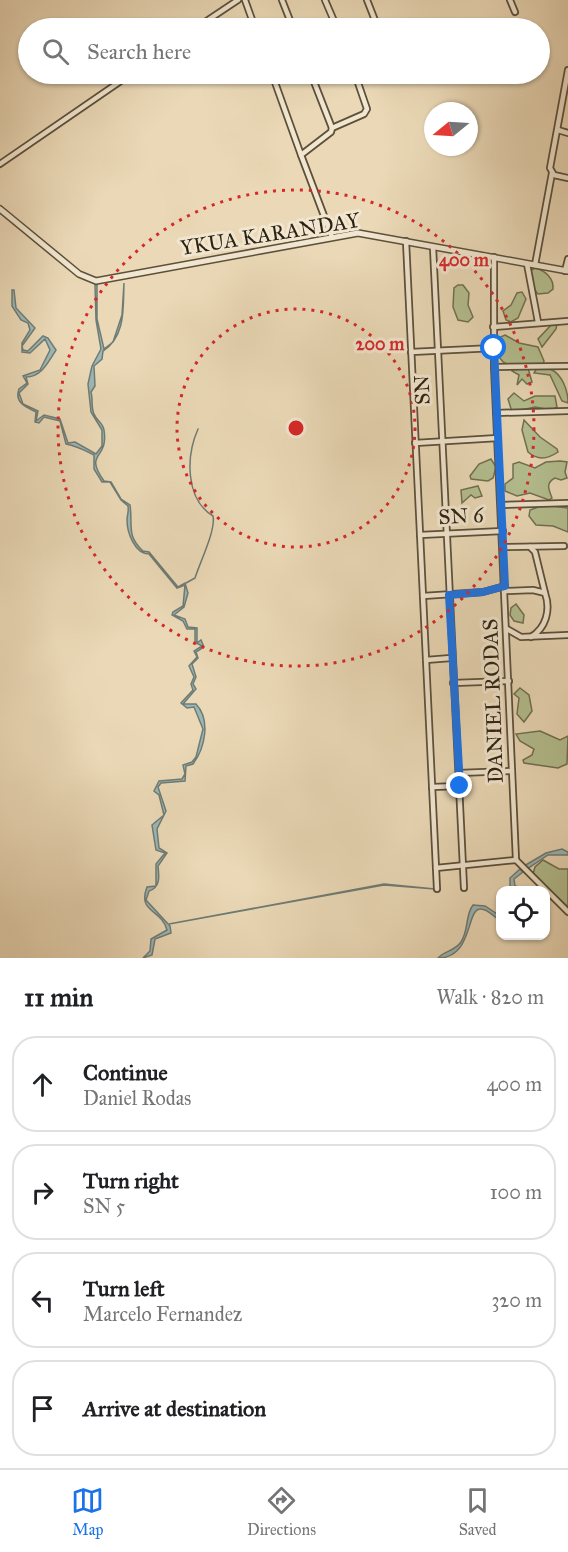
<!DOCTYPE html>
<meta charset="utf-8">
<style>
:root{--surface:#fff;--page:#f2f2f2;--text:#202124;--muted:#757577;--line:#e0e0e0;--accent:#1a73e8}
body{margin:0;font-family:"IM FELL Great Primer",serif;background:var(--page);color:var(--text)}
.controls{position:absolute;right:18px;bottom:18px;display:grid;overflow:hidden;border-radius:12px;box-shadow:0 2px 4px #0004}
.controls button{width:54px;height:54px;display:grid;place-items:center;padding:0;border:0;border-bottom:2px solid var(--line);background:var(--surface);color:var(--text);font:30px sans-serif}
.compass{position:absolute;left:424px;top:102px;width:54px;height:54px;border-radius:50%;background:var(--surface);box-shadow:0 2px 4px #0004;rotate:252deg}
.stop{position:absolute;width:18px;height:18px;margin:-14px;border:4px solid #1a73e8;border-radius:50%;background:#fff}
.stop.end{background:#1a73e8;border-color:#fff;box-shadow:0 2px 6px #0008}
.list{margin:0;padding:0;list-style:none}
h2{display:flex;justify-content:space-between;align-items:center;height:78px;margin:0;padding:0 24px;font-size:26px}
h2 small{font-size:20px;font-weight:400;color:var(--muted)}
.list li{display:grid;grid-template-columns:39px 1fr auto;gap:18px;align-items:center;box-sizing:border-box;height:96px;margin:0 12px 12px;padding:0 12px;border:2px solid var(--line);border-radius:24px}
.list b{display:block;font-size:22px;white-space:nowrap}
.list p{margin:0;font-size:20px;white-space:nowrap;color:var(--muted)}
.list em{font-size:20px;font-style:normal;color:var(--muted)}
.icon{flex:none;width:33px;height:33px;fill:none;stroke:currentColor;stroke-width:2;stroke-linecap:round;stroke-linejoin:round}
.map{position:relative;flex:none;width:568px;height:958px;overflow:hidden}
.search{position:absolute;background:var(--surface);box-shadow:0 2px 4px #0004;left:18px;right:18px;top:18px;height:66px;display:flex;align-items:center;gap:15px;box-sizing:border-box;padding:0 21px;border-radius:33px;color:var(--muted);font-size:22px}
.sheet{height:510px;background:var(--surface)}
nav{display:flex;justify-content:space-around;align-items:center;box-sizing:border-box;height:84px;border-top:2px solid var(--line);background:var(--surface);font-size:16px;color:var(--muted)}
nav a{display:grid;justify-items:center;gap:3px}
nav .on{color:var(--accent)}
.map>svg:first-child{display:block}
.green{fill:#b4bf90;stroke:#707051;stroke-width:1.5}
.water{fill:#9bb8b7;stroke:#6f7c75;stroke-width:1.5}
.lines{fill:none;stroke-linecap:round;stroke-linejoin:round}
.stream{stroke:#6f7c75;stroke-width:1.5}
.minor-casing{stroke:#5c503b;stroke-width:8}
.tertiary-casing{stroke:#5c503b;stroke-width:8}
.minor{stroke:#f1e6d0;stroke-width:4.5}
.tertiary{stroke:#f1e6d0;stroke-width:5}
.route{stroke:#1a73e8;stroke-width:8}
.ring{fill:none;stroke:#d62828;stroke-width:3;stroke-dasharray:3 6}
.labels{text-anchor:middle;dominant-baseline:central;stroke-width:6;stroke-linejoin:round;paint-order:stroke}
.street-label{font-size:21px;fill:#2d2212;stroke:#f1e6d0}
.centre{fill:#d62828;stroke:#f1e6d0;stroke-width:3}
.ring-label{font-size:18px;text-anchor:middle;font-weight:bold;fill:#d62828;stroke:#f1e6d0;stroke-width:6;stroke-linejoin:round;paint-order:stroke}
</style>
<div class="map">
<svg width="568" height="958" viewBox="0 0 568 958">
<rect width="100%" height="100%" fill="#ead8b6"/>
<filter id="stains"><feTurbulence type="fractalNoise" baseFrequency=".00333" numOctaves="4"/><feColorMatrix values="0 0 0 0 .2 0 0 0 0 .09 0 0 0 0 .02 0 0 0 .5 -.17"/></filter>
<radialGradient id="worn" r=".72"><stop offset=".6" stop-color="#630" stop-opacity="0"/><stop offset="1" stop-color="#630" stop-opacity=".3"/></radialGradient>
<g class="green">
<path d="M536,268C545,271 554,278 553,289L548,293L538,294C532,288 530,278 531,270Z"/>
<path d="M458,285H463L469,293L468,305L473,317L468,322L458,320L453,307L454,288Z"/>
<path d="M522,292L526,299L518,318L511,322L506,320L503,311L511,305L517,293Z"/>
<path d="M552,324H557L556,329L542,347L538,339Z"/>
<path d="M505,335L519,343L538,347L544,361L543,364C515,365 496,373 496,339Z"/>
<path d="M528,368L532,382L527,384L522,379L517,385L519,375L512,371L513,369Z"/>
<path d="M550,369C562,374 568,390 568,403L562,401L550,375L534,373L537,368Z"/>
<path d="M514,393L524,401L535,396H555L557,407L552,410L535,407L512,412L508,399Z"/>
<path d="M524,420L540,437L557,449L558,452C548,459 538,461 528,452L522,430Z"/>
<path d="M491,459L496,467L493,478L488,481L471,479L470,476L479,464Z"/>
<path d="M560,461L567,462L565,472L567,478L561,480L555,478C545,483 549,490 552,498L549,500L530,493L517,496L505,491V484L513,478V464L519,462L535,468L546,462Z"/>
<path d="M478,486L482,496L475,498L471,495L462,503L461,490Z"/>
<path d="M544,505L568,508V532L553,526L536,525L529,516L530,510Z"/>
<path d="M516,604L524,615L523,623L514,621L510,615L511,608Z"/>
<path d="M520,688L529,695L532,711L524,722L517,714L519,698L514,694Z"/>
<path d="M540,731L560,740L568,736L567,764L558,768L524,763L523,760L532,755L534,749L520,741L516,734Z"/>
<path d="M543,860L559,869H568V907L533,874L535,867Z"/>
</g>
<g class="water">
<path d="M124,283C123,308 126,336 103,351L102,359L94,366L95,386L91,392C93,399 91,408 94,414C97,421 103,423 104,430C109,461 83,451 104,481L111,482L121,499L130,505C133,524 126,536 143,551L149,552L178,587L185,583L188,593L184,607L174,615L185,619L188,627L197,628V643L201,640L204,647L196,652L198,658L192,664L196,677L193,684L196,689L183,704H196C211,720 205,748 193,764L186,766L185,781L161,783L158,787L166,811L157,829L159,848L167,853L158,866C159,876 161,887 149,891L146,900L170,926L171,933L155,939L152,955L143,958L150,951L151,939L167,930C162,909 137,913 147,887L156,886V864L165,853L156,850L152,825L164,815L159,795L154,791L159,781L182,779L185,774L183,765L192,762L196,757L203,729L194,707L187,708L181,703L193,690L191,684L194,677L189,666L197,657L194,651L202,646L195,642V629H187L183,621L172,615L173,612L183,606L185,585L177,588L149,554C135,554 127,533 127,520C127,515 129,512 128,506L121,500L110,482H102L94,469V455C84,450 77,446 66,444L60,421L44,417L39,423L35,422L36,412C26,407 14,403 19,389L27,383L23,376L40,370L50,350L45,339L30,353L22,352V343L30,330L28,323L21,320L12,306V290H14L16,308L35,328L22,346L23,350L28,351L43,336L48,338L56,350C48,363 41,377 26,377L28,384L19,393L23,404L38,411L36,421L44,415L60,419L68,443L75,442L96,454L102,446V430L91,412L88,384L92,366L101,349L96,320L95,285L97,284V319L104,349L113,342L122,315Z"/>
<path d="M562,849L568,852V855H548L527,869L524,866L546,853Z"/>
<path d="M520,869L523,872L514,879L515,886L532,890H510V878Z"/>
<path d="M384,884L435,889L384,885L169,924Z"/>
<path d="M473,905L485,906L500,916V920C494,918 488,908 480,909C466,910 473,958 438,958C444,951 455,951 461,942C469,930 465,915 473,905Z"/>
</g>
<g class="lines">
<path class="stream" d="M186,583L195,578C200,562 216,530 213,516C185,499 186,456 198,429"/>
<defs>
<g id="minor">
<path d="M245,0L255,28"/>
<path d="M282,0L293,28"/>
<path d="M325,0L337,28"/>
<path d="M367,0L378,28"/>
<path d="M510,0L515,12"/>
<path d="M196,28L238,0"/>
<path d="M568,70L550,168L554,175L568,178"/>
<path d="M272,74L301,155"/>
<path d="M311,74L332,128"/>
<path d="M558,130L568,133"/>
<path d="M0,164L131,74"/>
<path d="M332,237L301,155L331,132L332,128L364,114L367,109L355,74"/>
<path d="M406,241L437,889"/>
<path d="M433,247L464,888"/>
<path d="M494,257V367L516,860L568,912"/>
<path d="M527,264L538,322"/>
<path d="M535,265L552,173"/>
<path d="M565,271L568,259"/>
<path d="M493,327L568,321"/>
<path d="M411,352L494,348"/>
<path d="M494,367L568,366"/>
<path d="M496,413L568,411"/>
<path d="M415,443L498,438"/>
<path d="M502,505L568,503"/>
<path d="M420,535L503,531"/>
<path d="M503,547L564,546"/>
<path d="M530,547L535,552L545,593"/>
<path d="M506,591L533,590L545,593C551,610 546,628 531,637"/>
<path d="M423,596L483,592L505,586"/>
<path d="M507,629L521,637L568,635"/>
<path d="M426,660L451,658"/>
<path d="M453,683L509,681"/>
<path d="M459,773L512,771"/>
<path d="M432,787L460,786"/>
<path d="M436,868L516,860"/>
</g>
<path id="tertiary" d="M0,209L79,274L96,281L358,233L568,271"/>
</defs>
<use href="#minor" class="minor-casing"/>
<use href="#tertiary" class="tertiary-casing"/>
<use href="#minor" class="minor"/>
<use href="#tertiary" class="tertiary"/>
</g>
<g class="lines">
<path class="route" d="M460,786L449,595L483,592L505,586L494,348"/>
</g>
<g class="ring">
<circle cx="296" cy="428" r="119"/>
<circle cx="296" cy="428" r="238"/>
</g>
<g class="labels">
<g class="street-label">
<text transform="translate(270 234) rotate(-9)">YKUA KARANDAY</text>
<text transform="translate(422 390) rotate(-93)">SN</text>
<text transform="translate(461 516) rotate(-3)">SN 6</text>
<text transform="translate(493 701) rotate(-92)">DANIEL RODAS</text>
</g>
</g>
<circle cx="296" cy="428" r="9" class="centre"/>
<g class="ring-label">
<text x="464" y="266">400 m</text>
<text x="380" y="350">200 m</text>
</g>
<rect width="100%" height="100%" filter="url(#stains)"/>
<rect width="100%" height="100%" fill="url(#worn)"/>
</svg>
<div class="controls">
<button><svg class="icon" aria-label="locate" viewBox="0 0 24 24"><circle cx="12" cy="12" r="6"/><path d="M12 2v4M12 18v4M2 12h4M18 12h4"/></svg></button>
</div>
<svg class="compass" viewBox="-18 -18 36 36"><path d="M0-13l5 13h-10z" fill="#e53935"/><path d="M0 13l5-13h-10z" fill="#757577"/></svg>
<div class="stop" style="left:494px;top:348px"></div>
<div class="stop end" style="left:460px;top:786px"></div>
<div class="search"><svg class="icon" aria-label="search" viewBox="0 0 24 24"><circle cx="10" cy="10" r="6"/><path d="M15 15l6 6"/></svg>Search here</div>
</div>
<section class="sheet">
<h2>11 min<small>Walk · 820 m</small></h2>
<ul class="list">
<li><svg class="icon" aria-label="ahead" viewBox="0 0 24 24"><path d="M12 20V5M6 11l6-6 6 6"/></svg><div><b>Continue</b><p>Daniel Rodas</p></div><em>400 m</em></li>
<li><svg class="icon" aria-label="right" viewBox="0 0 24 24"><path d="M7 20v-9h11M14 6l5 5-5 5"/></svg><div><b>Turn right</b><p>SN 5</p></div><em>100 m</em></li>
<li><svg class="icon" aria-label="left" viewBox="0 0 24 24"><path d="M17 20v-9H6M10 6l-5 5 5 5"/></svg><div><b>Turn left</b><p>Marcelo Fernandez</p></div><em>320 m</em></li>
<li><svg class="icon" aria-label="arrive" viewBox="0 0 24 24"><path d="M6 21V4h12l-3 4 3 4H6"/></svg><div><b>Arrive at destination</b></div></li>
</ul>
</section>
<nav>
<a class="on"><svg class="icon" aria-label="map" viewBox="0 0 24 24"><path d="M3 6l6-2 6 2 6-2v14l-6 2-6-2-6 2zM9 4v14M15 6v14"/></svg>Map</a>
<a><svg class="icon" aria-label="directions" viewBox="0 0 24 24"><path d="M12 3l9 9-9 9-9-9zM9 14v-3h6M13 9l2 2-2 2"/></svg>Directions</a>
<a><svg class="icon" aria-label="saved" viewBox="0 0 24 24"><path d="M7 4h10v16l-5-4-5 4z"/></svg>Saved</a>
</nav>
